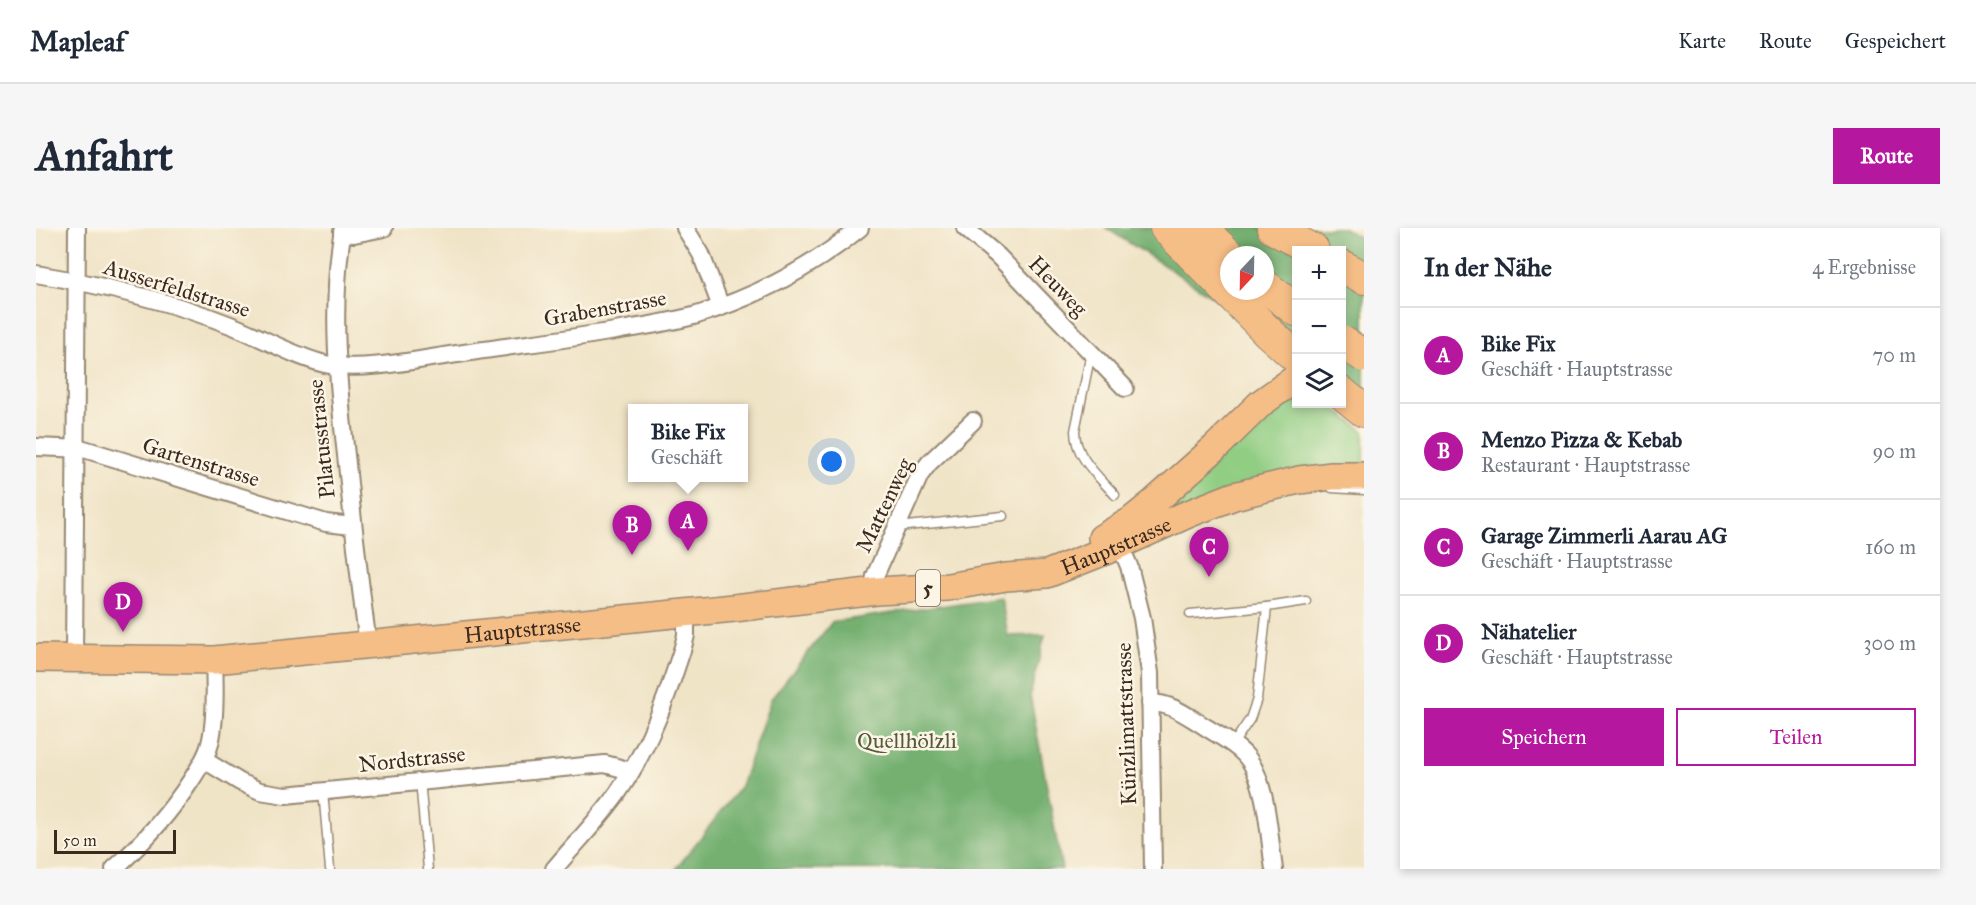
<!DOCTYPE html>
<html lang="de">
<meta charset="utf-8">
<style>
:root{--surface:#fff;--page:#f6f6f7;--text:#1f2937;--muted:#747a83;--line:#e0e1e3;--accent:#b5179e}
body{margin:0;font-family:"IM FELL Great Primer",serif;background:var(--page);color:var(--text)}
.controls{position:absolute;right:18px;top:18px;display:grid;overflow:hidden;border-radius:0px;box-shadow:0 3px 9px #0003}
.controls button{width:54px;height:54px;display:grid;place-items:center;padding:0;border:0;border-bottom:2px solid var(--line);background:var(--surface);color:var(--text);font:30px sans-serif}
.compass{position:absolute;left:1184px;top:18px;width:54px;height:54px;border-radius:50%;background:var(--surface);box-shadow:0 3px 9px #0003;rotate:202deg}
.scale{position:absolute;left:18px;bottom:15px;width:122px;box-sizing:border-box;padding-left:6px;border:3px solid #3b2a1e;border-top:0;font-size:16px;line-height:21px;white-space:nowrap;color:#3b2a1e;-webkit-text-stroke:4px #fcf5e5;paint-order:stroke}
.you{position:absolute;left:796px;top:234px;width:21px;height:21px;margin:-15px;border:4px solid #fff;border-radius:50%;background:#1a73e8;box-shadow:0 0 0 9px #1a73e833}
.badge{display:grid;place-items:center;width:39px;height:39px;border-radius:50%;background:var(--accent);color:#fff;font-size:20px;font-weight:700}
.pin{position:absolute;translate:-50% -50px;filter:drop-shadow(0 2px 3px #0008)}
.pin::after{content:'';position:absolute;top:32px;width:21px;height:18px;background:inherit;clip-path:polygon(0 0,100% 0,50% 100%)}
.popup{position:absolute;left:592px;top:176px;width:120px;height:78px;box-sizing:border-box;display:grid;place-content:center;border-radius:0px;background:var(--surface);filter:drop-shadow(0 2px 4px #0005);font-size:20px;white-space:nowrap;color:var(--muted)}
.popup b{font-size:22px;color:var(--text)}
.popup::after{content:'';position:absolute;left:50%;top:100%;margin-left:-12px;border:12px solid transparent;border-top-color:var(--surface)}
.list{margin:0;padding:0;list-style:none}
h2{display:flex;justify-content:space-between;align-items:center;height:78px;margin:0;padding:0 24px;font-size:26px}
h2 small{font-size:20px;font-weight:400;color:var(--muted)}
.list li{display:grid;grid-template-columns:39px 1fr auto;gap:18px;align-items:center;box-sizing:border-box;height:96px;padding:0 24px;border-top:2px solid var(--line)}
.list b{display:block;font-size:22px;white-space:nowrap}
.list p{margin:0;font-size:20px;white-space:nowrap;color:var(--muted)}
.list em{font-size:20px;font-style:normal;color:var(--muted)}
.actions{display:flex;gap:12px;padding:18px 24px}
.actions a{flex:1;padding:14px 0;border:2px solid var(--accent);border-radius:0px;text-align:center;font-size:21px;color:var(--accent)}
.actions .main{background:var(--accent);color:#fff}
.icon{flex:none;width:33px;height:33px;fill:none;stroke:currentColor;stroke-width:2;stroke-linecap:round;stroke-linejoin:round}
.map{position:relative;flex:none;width:1328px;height:641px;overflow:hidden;border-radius:0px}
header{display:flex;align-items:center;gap:36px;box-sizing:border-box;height:84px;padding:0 30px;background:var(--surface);border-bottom:2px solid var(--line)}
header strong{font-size:28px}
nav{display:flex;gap:33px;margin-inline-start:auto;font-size:21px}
.intro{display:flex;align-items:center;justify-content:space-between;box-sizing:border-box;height:144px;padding:0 36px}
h1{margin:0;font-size:42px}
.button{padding:15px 27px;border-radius:0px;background:var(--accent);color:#fff;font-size:21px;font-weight:700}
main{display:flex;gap:36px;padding:0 36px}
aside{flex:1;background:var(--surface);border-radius:0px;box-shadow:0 3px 9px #0003}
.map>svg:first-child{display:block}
.green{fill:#91cd83;stroke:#667c50;stroke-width:1.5}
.forest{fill:#74b071;stroke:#586d48;stroke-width:1.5;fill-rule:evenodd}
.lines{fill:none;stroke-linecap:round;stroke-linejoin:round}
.service-casing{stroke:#968772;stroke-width:11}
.minor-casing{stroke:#968772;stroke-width:20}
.primary-casing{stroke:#968772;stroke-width:30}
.motorway-casing{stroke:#968772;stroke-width:34}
.service{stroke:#fff;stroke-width:8}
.minor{stroke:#fff;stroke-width:16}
.primary{stroke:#f6be87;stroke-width:27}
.motorway{stroke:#f6be87;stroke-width:32}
.motorway-bridge-casing{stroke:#968772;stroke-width:34;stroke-linecap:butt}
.motorway-bridge{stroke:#f6be87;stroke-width:32}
.labels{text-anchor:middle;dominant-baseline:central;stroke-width:5;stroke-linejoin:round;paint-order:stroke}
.shield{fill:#fcf5e5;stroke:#75675a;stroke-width:1.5}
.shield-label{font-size:21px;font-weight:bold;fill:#3b2a1e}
.street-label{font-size:22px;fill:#3b2a1e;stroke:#fcf5e5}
.park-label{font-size:22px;fill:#555b3c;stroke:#fcf5e5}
</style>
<header>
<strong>Mapleaf</strong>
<nav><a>Karte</a><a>Route</a><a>Gespeichert</a></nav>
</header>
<div class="intro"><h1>Anfahrt</h1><a class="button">Route</a></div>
<main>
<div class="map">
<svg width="1328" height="641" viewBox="0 0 1328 641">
<rect width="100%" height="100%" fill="#fcf5e5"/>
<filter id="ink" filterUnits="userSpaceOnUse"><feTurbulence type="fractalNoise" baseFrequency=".0167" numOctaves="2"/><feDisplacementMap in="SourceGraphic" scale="12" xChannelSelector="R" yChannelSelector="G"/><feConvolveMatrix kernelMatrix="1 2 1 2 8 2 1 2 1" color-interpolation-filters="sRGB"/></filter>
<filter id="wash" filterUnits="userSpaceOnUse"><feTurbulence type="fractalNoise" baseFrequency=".008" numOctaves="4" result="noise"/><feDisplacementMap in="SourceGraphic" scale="24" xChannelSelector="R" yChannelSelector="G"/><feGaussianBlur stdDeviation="1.35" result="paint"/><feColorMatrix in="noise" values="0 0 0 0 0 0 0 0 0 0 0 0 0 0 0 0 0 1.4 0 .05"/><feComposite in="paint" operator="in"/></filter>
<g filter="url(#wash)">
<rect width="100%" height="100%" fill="#f0e4c7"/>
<path class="green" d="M1260,161V176H1291L1328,203V240L1118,294L1214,196Z"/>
<g class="forest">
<path d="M1070,0H1308L1328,12V183L1306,165V22H1260V129L1232,104ZM1193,27H1229V63H1193Z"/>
<path d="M965,369L972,408L1009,407L994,467L1026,641H640L705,558L735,471L796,394Z"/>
</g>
</g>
<g filter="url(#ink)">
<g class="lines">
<defs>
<g id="service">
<path d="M1055,125L1039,203C1039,229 1062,248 1079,267"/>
<path d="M1296,260L1328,262"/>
<path d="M861,299L967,288"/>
<path d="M1154,386L1231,379"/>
<path d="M1197,516L1214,491L1221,471L1231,379L1270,373"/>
<path d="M384,552L392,641"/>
<path d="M287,563L294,641"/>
</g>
<g id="minor">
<path d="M307,0C294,79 302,157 311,236C317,296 324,356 332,417"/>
<path d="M649,0L665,26L685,79"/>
<path d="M929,0L962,28L1089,160"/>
<path d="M306,4L318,6L348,0"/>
<path d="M0,46C66,57 134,73 197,98C227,110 257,128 289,136C324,145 391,130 428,125C481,117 533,111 585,102C610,98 636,94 661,87C720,69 776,39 824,0"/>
<path d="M0,219L48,221L290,295L316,298"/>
<path d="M1084,317L1093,338L1106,390L1114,445L1117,641"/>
<path d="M841,363L838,353L839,348L884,247L893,235L937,193"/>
<path d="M38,431L41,0"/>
<path d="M1114,475C1135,475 1150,487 1168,498C1182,507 1198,515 1209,527C1231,550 1233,609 1238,641"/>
<path d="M168,532L204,554L224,563L249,567L569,536L595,543"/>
<path d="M78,641C108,614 134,585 156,551C162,541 170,530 173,519C180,497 179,455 178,432"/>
<path d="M518,641C539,616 562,592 581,566C613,520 630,472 647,419L650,407V384"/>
</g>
<g id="primary">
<path d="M1066,310L1095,293L1116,276L1181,218L1225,175L1260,150"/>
<path id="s1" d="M0,430L178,432L698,380L841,363L912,359L970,349L1011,346L1074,321L1152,286L1198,268L1263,252L1296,248H1328"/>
</g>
<g id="motorway">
<path d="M1130,0L1232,104L1260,129"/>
<path d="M1164,0L1193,27"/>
<path d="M1237,0L1277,22"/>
<path d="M1306,38L1328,50"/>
<path d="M1229,58L1260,82"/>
<path d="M1306,165L1328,183"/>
</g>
</defs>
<use href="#service" class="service-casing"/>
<use href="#minor" class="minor-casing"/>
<use href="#primary" class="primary-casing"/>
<use href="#motorway" class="motorway-casing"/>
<use href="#service" class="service"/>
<use href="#minor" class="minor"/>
<use href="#primary" class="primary"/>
<use href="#motorway" class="motorway"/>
<defs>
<path id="motorway-bridge" d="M1306,114L1328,128"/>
</defs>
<use href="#motorway-bridge" class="motorway-bridge-casing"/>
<use href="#motorway-bridge" class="motorway-bridge"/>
</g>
</g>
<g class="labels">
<rect class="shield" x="880" y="342" width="24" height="36" rx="4.5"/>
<g class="shield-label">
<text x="892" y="360">5</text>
</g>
<g class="street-label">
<text transform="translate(1022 58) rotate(46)">Heuweg</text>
<text transform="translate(141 60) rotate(17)">Ausserfeldstrasse</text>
<text transform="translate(569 80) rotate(-10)">Grabenstrasse</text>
<text transform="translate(285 211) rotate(-96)">Pilatusstrasse</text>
<text transform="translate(165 234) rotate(17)">Gartenstrasse</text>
<text transform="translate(848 277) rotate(-64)">Mattenweg</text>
<text stroke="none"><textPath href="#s1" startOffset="1090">Hauptstrasse</textPath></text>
<text stroke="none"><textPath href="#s1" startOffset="488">Hauptstrasse</textPath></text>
<text transform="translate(1090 496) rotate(-92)">Künzlimattstrasse</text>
<text transform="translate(376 531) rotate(-6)">Nordstrasse</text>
</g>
<g class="park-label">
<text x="871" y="512">Quellhölzli</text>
</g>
</g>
</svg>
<div class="controls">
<button>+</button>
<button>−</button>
<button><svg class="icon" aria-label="layers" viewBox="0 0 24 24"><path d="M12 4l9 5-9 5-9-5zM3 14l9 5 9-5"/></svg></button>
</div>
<svg class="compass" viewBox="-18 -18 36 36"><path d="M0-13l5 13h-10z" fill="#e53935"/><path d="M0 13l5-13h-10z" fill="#747a83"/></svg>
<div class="scale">50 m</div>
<div class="you"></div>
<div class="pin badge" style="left:652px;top:323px">A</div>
<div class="popup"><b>Bike Fix</b>Geschäft</div>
<div class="pin badge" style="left:596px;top:327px">B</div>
<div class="pin badge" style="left:1173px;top:349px">C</div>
<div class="pin badge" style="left:87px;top:404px">D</div>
</div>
<aside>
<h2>In der Nähe<small>4 Ergebnisse</small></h2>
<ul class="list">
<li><span class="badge">A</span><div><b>Bike Fix</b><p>Geschäft · Hauptstrasse</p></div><em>70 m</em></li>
<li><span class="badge">B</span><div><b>Menzo Pizza &amp; Kebab</b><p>Restaurant · Hauptstrasse</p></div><em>90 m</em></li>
<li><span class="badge">C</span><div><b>Garage Zimmerli Aarau AG</b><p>Geschäft · Hauptstrasse</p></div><em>160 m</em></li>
<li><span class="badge">D</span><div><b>Nähatelier</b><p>Geschäft · Hauptstrasse</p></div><em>300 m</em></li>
</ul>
<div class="actions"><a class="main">Speichern</a><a>Teilen</a></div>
</aside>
</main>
